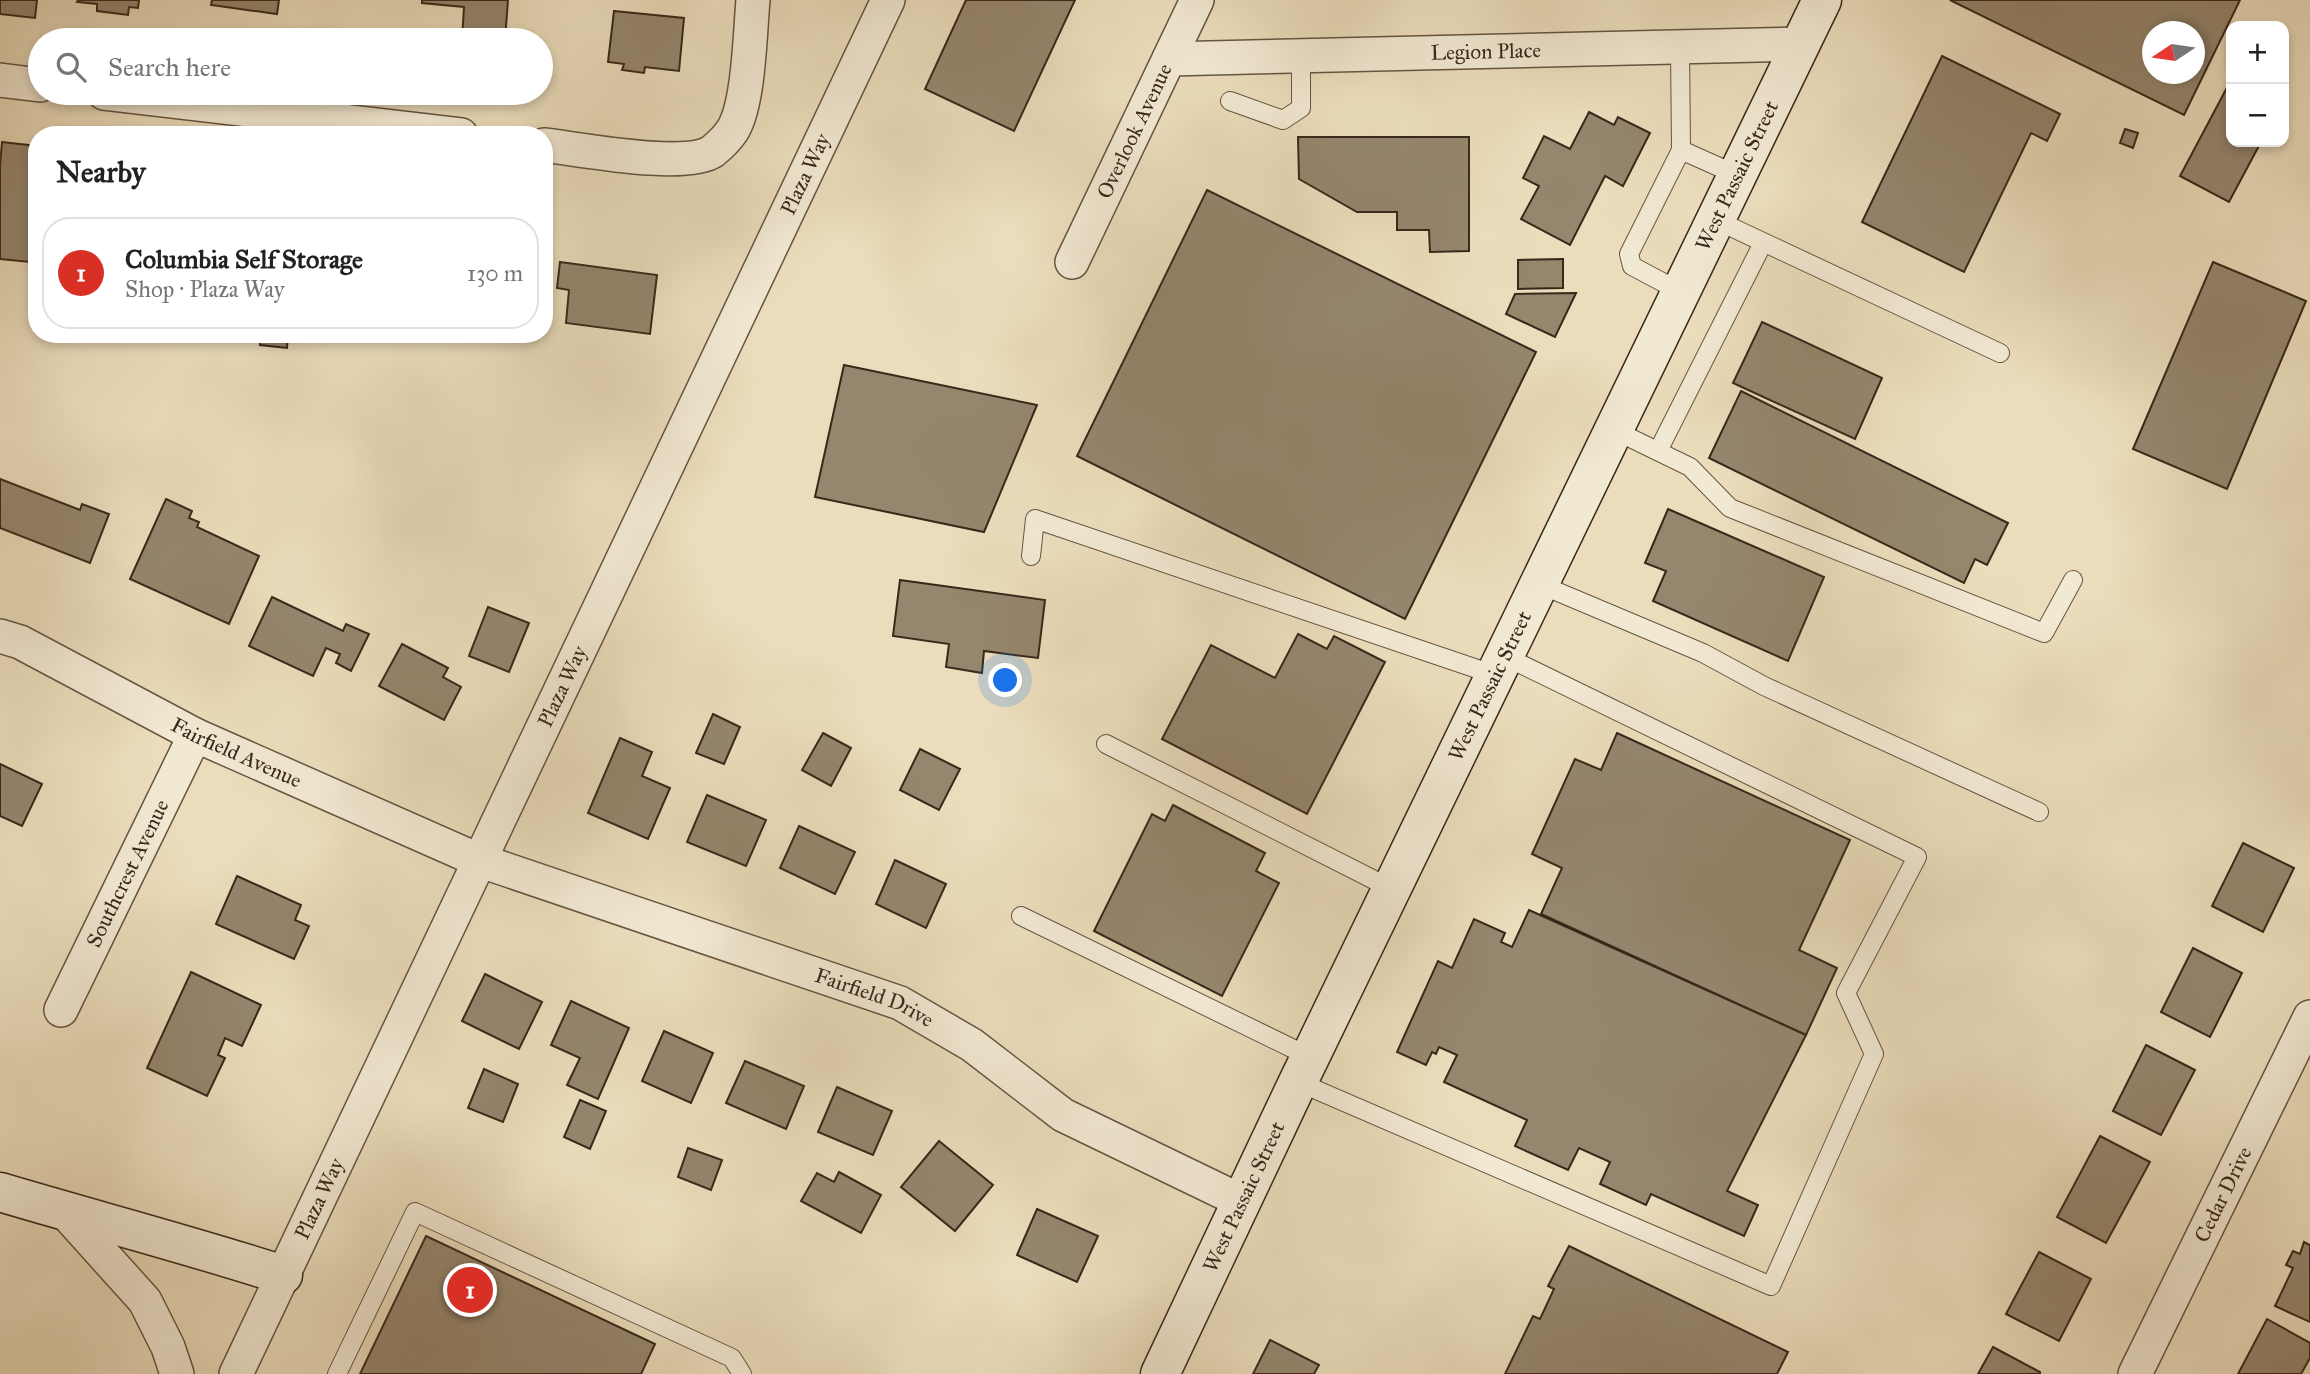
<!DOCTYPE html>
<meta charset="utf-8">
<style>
:root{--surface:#fff;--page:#f6f6f6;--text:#222;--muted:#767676;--line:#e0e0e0;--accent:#d93025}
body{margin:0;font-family:"IM FELL Great Primer",serif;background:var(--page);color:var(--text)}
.controls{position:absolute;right:21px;top:21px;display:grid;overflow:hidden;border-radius:14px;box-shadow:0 4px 10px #0003}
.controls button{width:63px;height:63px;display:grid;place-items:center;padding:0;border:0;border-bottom:2px solid var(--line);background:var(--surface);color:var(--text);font:35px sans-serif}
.compass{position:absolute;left:2142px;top:21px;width:63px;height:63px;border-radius:50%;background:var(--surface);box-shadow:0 4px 10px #0003;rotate:257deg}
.you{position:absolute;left:1006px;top:681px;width:24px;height:24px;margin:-18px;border:5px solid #fff;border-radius:50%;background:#1a73e8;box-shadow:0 0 0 10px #1a73e833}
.badge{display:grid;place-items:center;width:46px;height:46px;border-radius:50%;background:var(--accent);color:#fff;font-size:23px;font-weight:700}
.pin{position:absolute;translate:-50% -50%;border:4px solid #fff;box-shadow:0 2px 7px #0006}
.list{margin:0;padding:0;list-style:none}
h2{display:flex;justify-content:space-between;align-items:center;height:91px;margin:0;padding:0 28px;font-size:30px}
h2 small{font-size:23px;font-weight:400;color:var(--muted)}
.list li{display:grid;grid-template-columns:46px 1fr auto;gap:21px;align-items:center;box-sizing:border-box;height:112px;margin:0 14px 14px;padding:0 14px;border:2px solid var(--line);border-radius:28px}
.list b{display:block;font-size:26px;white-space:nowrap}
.list p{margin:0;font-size:23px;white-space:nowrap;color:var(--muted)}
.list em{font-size:23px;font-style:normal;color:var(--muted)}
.icon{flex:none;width:38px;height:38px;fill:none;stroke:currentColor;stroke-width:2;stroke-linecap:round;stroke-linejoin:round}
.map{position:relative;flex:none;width:2310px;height:1374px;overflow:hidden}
.search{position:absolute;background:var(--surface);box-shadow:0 4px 10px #0003;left:28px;top:28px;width:525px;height:77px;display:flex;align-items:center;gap:18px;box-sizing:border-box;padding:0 24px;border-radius:38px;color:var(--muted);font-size:26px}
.panel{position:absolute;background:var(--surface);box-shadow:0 4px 10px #0003;left:28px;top:126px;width:525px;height:217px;border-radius:28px}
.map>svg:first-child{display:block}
.building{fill:#95866e;stroke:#38281a;stroke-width:2;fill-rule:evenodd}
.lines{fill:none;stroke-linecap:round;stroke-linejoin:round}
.lane-casing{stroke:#655542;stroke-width:20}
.street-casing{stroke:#655542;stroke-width:36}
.secondary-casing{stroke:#38281a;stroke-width:41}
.lane{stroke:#f2e9d3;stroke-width:18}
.street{stroke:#f2e9d3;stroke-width:33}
.secondary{stroke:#f2e9d3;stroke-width:38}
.labels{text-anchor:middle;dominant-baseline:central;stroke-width:7;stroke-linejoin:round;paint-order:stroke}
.street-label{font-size:21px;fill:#38281a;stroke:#f2e9d3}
</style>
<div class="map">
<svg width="2310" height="1374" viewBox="0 0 2310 1374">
<rect width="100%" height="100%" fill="#ebddbc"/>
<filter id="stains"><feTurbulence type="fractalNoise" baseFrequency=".00286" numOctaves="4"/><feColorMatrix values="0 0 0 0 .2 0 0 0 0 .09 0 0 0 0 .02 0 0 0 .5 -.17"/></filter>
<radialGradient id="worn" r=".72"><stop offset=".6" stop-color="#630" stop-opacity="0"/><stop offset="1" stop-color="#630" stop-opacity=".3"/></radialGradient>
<g class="building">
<path d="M0,0H37L35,18L0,14Z"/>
<path d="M78,0H139L138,8L129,7L128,15L97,11V4L77,2Z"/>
<path d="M212,0H279L277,14L211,5Z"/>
<path d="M422,0H508L505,40H462L464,7L422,3Z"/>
<path d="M966,0H1075L1014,131L925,89Z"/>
<path d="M1950,0H2240L2184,115ZM2152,32H2194V74H2152Z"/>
<path d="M614,11L684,18L679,71L645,67L644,73L622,70L624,64L608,62Z"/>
<path d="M1942,56L2060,114L2047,141L2031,133L1964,272L1862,222Z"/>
<path d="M2231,80V142H2261L2229,202L2180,176Z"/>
<path d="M1589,112L1614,125L1618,117L1650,133L1623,186L1605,176L1570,245L1521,219L1539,186L1523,178L1544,136L1570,149Z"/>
<path d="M2125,129L2138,133L2133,148L2120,143Z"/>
<path d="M1298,137H1469V251L1430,252L1429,230H1397V212H1357L1299,179Z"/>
<path d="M2,142L37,146V220H34L30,262L0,259V166Z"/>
<path d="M1207,190L1536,352L1405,619L1077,456Z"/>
<path d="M1563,259V288L1518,289V260Z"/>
<path d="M560,262L657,275L650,334L566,323L569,290L557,288Z"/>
<path d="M2213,262L2306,301L2227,489L2133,449Z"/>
<path d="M1576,293L1555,337L1506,314L1515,294Z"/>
<path d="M1762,322L1882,378L1855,439L1733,383Z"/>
<path d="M261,334H288L287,348L260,345Z"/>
<path d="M844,365L1037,405L984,532L815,497Z"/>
<path d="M1741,391L2008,523L1987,565L1975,559L1964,583L1709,458Z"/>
<path d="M0,479L80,510L82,504L109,514L90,563L0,528Z"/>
<path d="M166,499L192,511L189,518L199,522L197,527L259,556L229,624L130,579Z"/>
<path d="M1668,509L1824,577L1788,661L1653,601L1666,571L1645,563Z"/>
<path d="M900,580L1045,600L1038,658L984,651L982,673L946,667L949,644L893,636Z"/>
<path d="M272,597L343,631L346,624L369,634L351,671L336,663L340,654L326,648L313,676L249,646Z"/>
<path d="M488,607L529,623L509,672L469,656Z"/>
<path d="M1298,634L1327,649L1334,636L1385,662L1307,814L1162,739L1211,645L1275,678Z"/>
<path d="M402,644L448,668L443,677L461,687L444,720L379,686Z"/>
<path d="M713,714L740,727L724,764L696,753Z"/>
<path d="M823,733L851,748L831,786L802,770Z"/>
<path d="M1617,733L1850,840L1799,950L1837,968L1806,1035L1541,914L1562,868L1532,854L1575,759L1601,770Z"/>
<path d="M620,738L652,752L642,776L670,788L648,839L588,813Z"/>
<path d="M920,749L960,769L939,810L900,790Z"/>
<path d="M0,764L42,784L22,826L0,816Z"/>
<path d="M707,795L766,820L746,866L687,842Z"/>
<path d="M1173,805L1265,853L1256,871L1279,883L1222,996L1094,931L1152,814L1165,821Z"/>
<path d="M799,826L855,852L835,894L780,868Z"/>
<path d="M2243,843L2294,868L2263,932L2212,906Z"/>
<path d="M895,860L946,884L926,928L876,904Z"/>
<path d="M237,876L301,905L295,920L309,926L294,959L216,924Z"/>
<path d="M1529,910L1806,1035L1727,1191L1758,1205L1744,1236L1651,1194L1646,1205L1600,1184L1610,1162L1579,1148L1568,1170L1515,1146L1527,1120L1444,1082L1457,1055L1439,1047L1436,1054L1432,1052L1426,1065L1397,1052L1438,961L1452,968L1474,919L1505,933L1501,942L1512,947Z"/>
<path d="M2193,948L2242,973L2210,1037L2161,1012Z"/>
<path d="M191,972L261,1005L242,1046L225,1038L218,1055L225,1058L207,1096L147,1068Z"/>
<path d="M485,974L542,1002L519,1049L462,1021Z"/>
<path d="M571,1001L629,1028L598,1099L567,1085L580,1058L551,1045Z"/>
<path d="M664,1031L713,1053L691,1103L642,1081Z"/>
<path d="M2146,1045L2195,1070L2161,1135L2113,1111Z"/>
<path d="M745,1061L804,1086L786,1129L726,1103Z"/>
<path d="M484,1069L518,1084L503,1122L468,1108Z"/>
<path d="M837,1087L892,1111L873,1155L818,1132Z"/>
<path d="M580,1100L606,1111L590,1149L564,1137Z"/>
<path d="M2100,1136L2150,1162L2106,1243L2057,1217Z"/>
<path d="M939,1141L993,1185L955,1231L901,1187Z"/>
<path d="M688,1148L722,1160L711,1190L678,1177Z"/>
<path d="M839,1172L881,1195L861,1233L801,1201L817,1173L834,1182Z"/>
<path d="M1037,1209L1098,1236L1077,1282L1017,1255Z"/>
<path d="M426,1236L655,1344L641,1374H360Z"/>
<path d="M2304,1242L2310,1245V1322L2275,1306L2293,1268L2286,1265L2293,1251L2300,1254Z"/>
<path d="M1569,1246L1788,1352L1777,1374H1505L1533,1316L1540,1319L1554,1289L1548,1286Z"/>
<path d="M2039,1252L2091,1279L2059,1341L2006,1314Z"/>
<path d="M2267,1319L2310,1343V1358L2301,1374H2238Z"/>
<path d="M1270,1340L1319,1365L1314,1374H1253Z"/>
<path d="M1993,1347L2040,1372V1374H1978Z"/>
</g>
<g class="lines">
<defs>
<g id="lane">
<path d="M1680,47L1681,150"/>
<path d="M1230,101L1283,120L1301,108V56"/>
<path d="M1716,220L2000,353"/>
<path d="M1681,292L1632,266L1629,254L1681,150L1737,175"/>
<path d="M1614,430L1690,467L1730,508L2044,633L2073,580"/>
<path d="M1658,451L1763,243"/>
<path d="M1031,556L1035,519L1495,675"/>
<path d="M1539,584L1703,653L1764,686L2039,812"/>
<path d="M1106,744L1392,889"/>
<path d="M1021,916L1310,1057"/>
<path d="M1298,1082L1771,1286L1874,1054L1846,993L1917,857L1504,656"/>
<path d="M337,1374L415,1212L732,1358L742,1374"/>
</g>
<g id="street">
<path id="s1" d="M1169,59L1801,44"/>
<path d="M0,80L40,85"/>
<path d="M104,93L461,135"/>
<path d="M544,145C579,149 686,170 713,151C719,146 728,137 732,131C749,106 750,32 753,0"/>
<path id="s2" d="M1072,262L1197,0"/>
<path id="s3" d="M0,636L20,642L195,735L478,860L900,1003L972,1045L1063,1115L1241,1201"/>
<path id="s4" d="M61,1010L195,735"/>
<path d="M64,1211L145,1301L168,1347L177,1374"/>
<path id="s5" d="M236,1374L888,0"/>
<path id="s6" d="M2135,1374L2310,1017"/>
</g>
<g id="secondary">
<path d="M0,1192C94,1220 190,1245 283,1275"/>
<path id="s7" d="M1160,1374L1298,1082L1822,0"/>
</g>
</defs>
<use href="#lane" class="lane-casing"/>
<use href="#street" class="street-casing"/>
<use href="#secondary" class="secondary-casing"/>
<use href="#lane" class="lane"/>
<use href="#street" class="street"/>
<use href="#secondary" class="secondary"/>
</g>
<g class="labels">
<g class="street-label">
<text stroke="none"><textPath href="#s1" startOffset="317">Legion Place</textPath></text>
<text stroke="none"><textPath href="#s2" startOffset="145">Overlook Avenue</textPath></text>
<text stroke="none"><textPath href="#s5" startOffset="1328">Plaza Way</textPath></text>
<text stroke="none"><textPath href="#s7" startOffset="1330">West Passaic Street</textPath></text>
<text stroke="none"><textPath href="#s7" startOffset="763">West Passaic Street</textPath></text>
<text stroke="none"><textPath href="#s5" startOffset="761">Plaza Way</textPath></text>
<text stroke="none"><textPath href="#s3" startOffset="264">Fairfield Avenue</textPath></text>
<text stroke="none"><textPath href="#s4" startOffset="152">Southcrest Avenue</textPath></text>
<text stroke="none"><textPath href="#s3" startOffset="948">Fairfield Drive</textPath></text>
<text stroke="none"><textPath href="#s6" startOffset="200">Cedar Drive</textPath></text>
<text stroke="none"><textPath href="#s7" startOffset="196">West Passaic Street</textPath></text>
<text stroke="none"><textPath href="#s5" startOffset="194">Plaza Way</textPath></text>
</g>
</g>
<rect width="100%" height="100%" filter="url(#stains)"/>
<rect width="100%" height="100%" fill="url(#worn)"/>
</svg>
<div class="controls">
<button>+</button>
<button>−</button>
</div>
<svg class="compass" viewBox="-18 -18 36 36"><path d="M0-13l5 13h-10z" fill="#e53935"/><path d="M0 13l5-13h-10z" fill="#767676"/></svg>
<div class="you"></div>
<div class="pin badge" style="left:470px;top:1290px">1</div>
<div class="search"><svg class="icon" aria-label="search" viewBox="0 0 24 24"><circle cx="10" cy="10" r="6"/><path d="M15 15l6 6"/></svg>Search here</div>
<section class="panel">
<h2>Nearby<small></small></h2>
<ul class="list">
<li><span class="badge">1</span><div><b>Columbia Self Storage</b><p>Shop · Plaza Way</p></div><em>130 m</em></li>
</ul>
</section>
</div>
